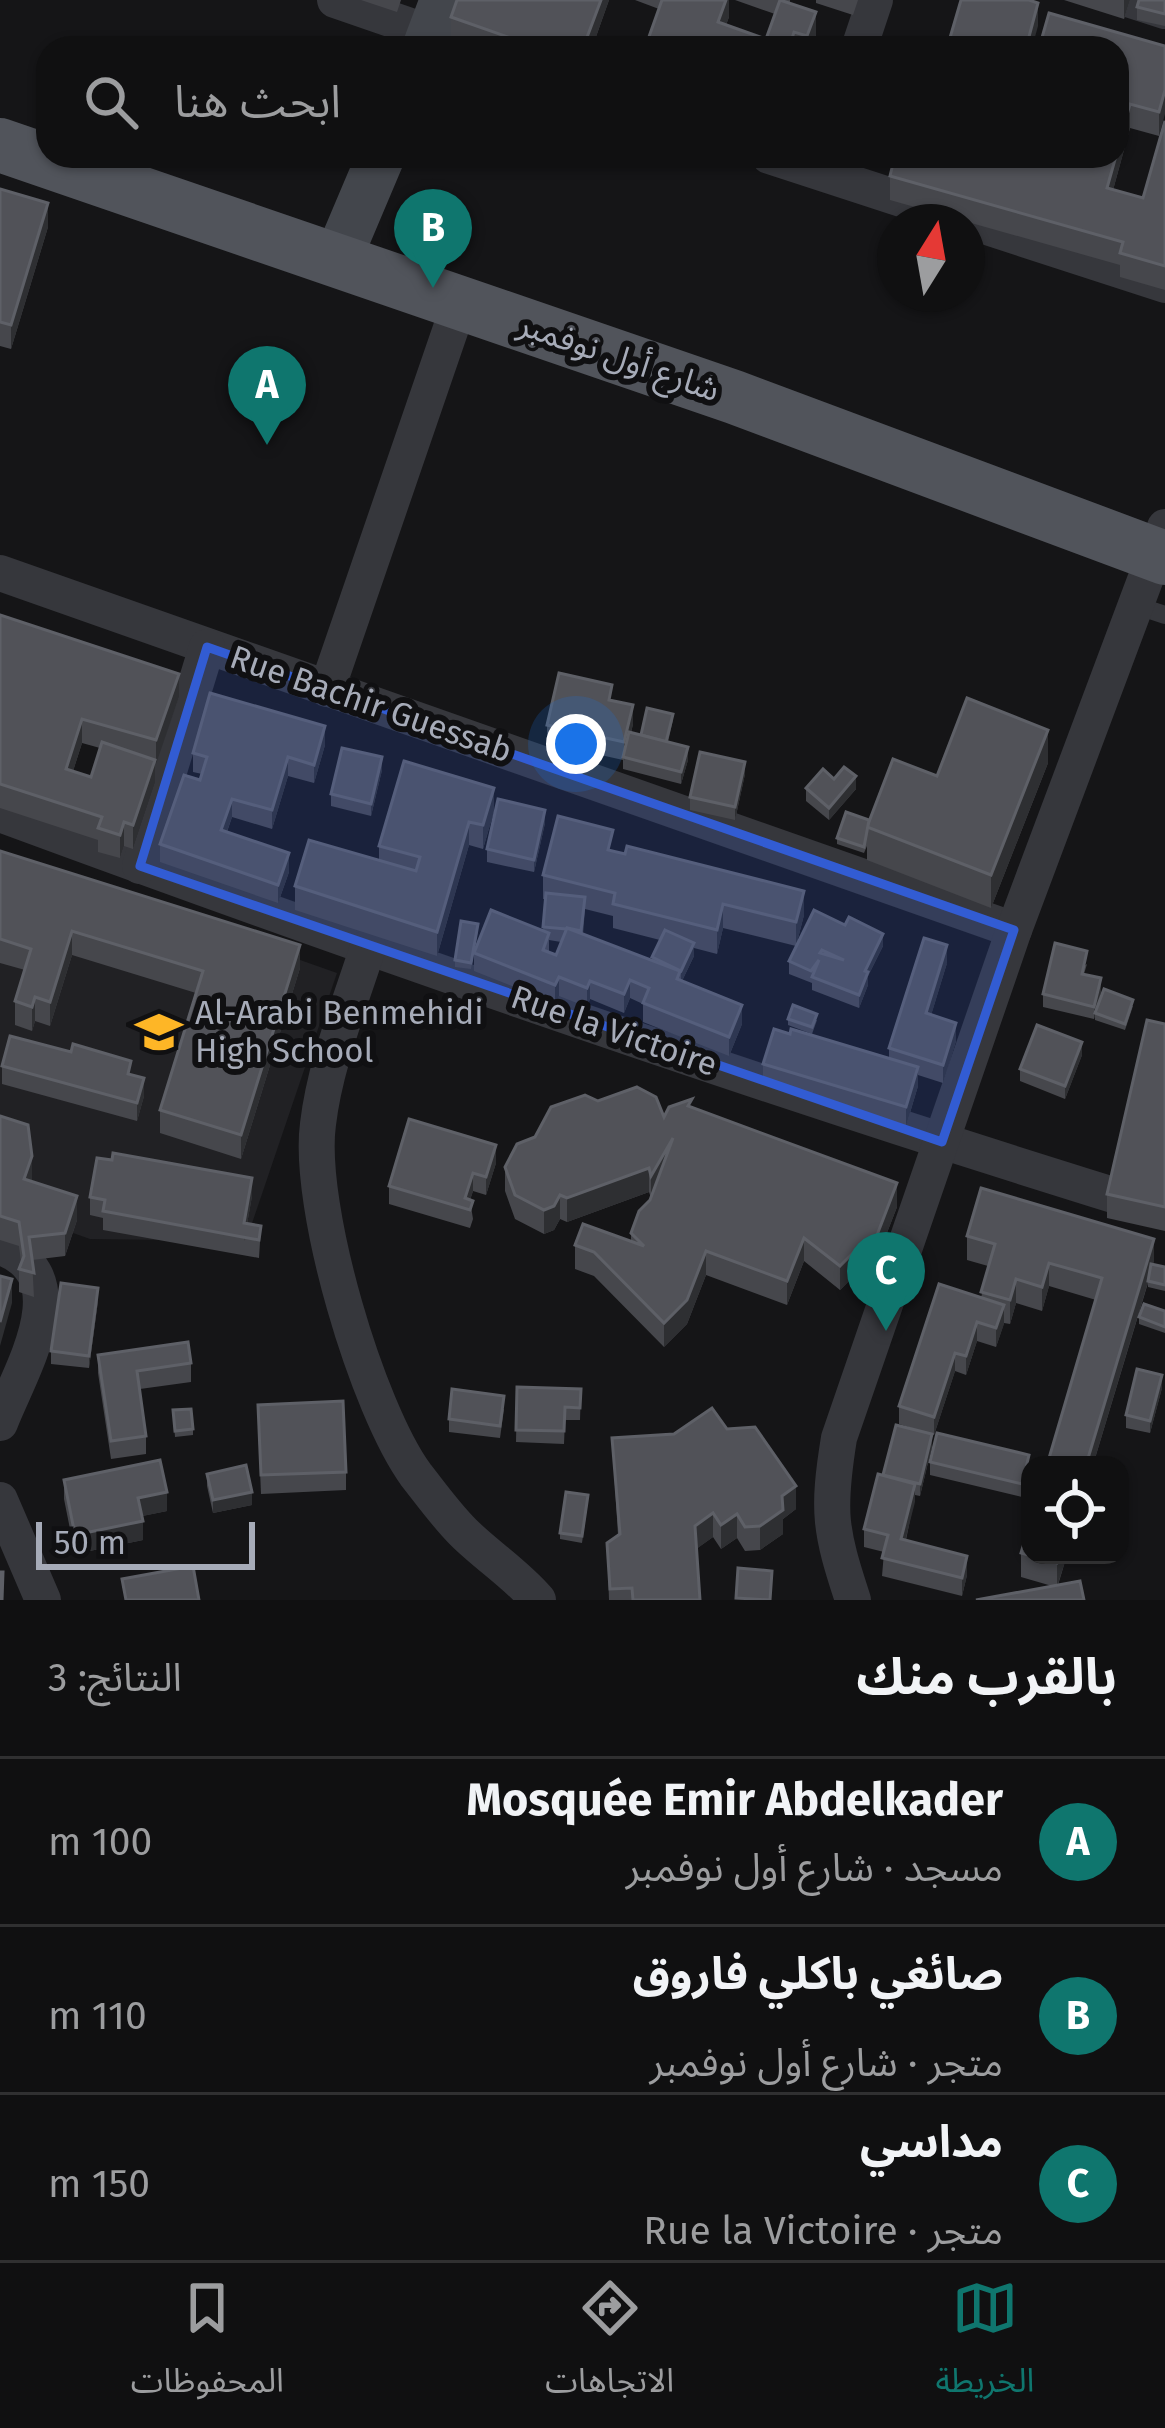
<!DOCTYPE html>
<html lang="ar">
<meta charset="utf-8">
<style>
:root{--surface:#101011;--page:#19191a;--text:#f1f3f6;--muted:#9c9d9f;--line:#303031;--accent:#0f766e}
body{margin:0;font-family:"Fira Sans","Noto Sans Arabic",sans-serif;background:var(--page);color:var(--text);direction:rtl}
.controls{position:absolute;right:36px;bottom:36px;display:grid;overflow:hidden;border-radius:24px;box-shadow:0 3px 9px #0004}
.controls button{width:108px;height:108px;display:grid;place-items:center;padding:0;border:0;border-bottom:3px solid var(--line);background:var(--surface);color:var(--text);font:60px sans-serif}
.compass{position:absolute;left:877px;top:204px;width:108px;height:108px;border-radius:50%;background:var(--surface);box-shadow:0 3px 9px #0004;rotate:11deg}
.scale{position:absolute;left:36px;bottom:30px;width:219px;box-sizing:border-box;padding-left:12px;border:6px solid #a6abb8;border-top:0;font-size:33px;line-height:42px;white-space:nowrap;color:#a6abb8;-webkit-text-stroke:9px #101012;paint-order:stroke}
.you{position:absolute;left:576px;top:744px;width:42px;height:42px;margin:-30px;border:9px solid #fff;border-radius:50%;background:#1a73e8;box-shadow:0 0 0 18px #1a73e833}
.badge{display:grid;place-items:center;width:78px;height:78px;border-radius:50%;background:var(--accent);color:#fff;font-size:39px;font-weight:700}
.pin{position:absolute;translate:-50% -99px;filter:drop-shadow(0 3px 6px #0008)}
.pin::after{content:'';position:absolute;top:63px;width:42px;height:36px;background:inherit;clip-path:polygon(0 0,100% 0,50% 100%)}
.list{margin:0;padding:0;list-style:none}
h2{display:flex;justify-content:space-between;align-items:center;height:156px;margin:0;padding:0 48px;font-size:51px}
h2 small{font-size:39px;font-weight:400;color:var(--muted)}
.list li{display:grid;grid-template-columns:78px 1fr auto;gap:36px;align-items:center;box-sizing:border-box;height:168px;padding:0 48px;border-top:3px solid var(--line)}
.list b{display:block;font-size:45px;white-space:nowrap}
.list p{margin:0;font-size:39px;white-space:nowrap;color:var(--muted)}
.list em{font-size:39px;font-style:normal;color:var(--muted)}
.icon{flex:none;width:66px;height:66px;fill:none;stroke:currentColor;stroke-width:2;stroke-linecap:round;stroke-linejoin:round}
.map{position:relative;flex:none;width:1165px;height:1600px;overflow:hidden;direction:ltr}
.search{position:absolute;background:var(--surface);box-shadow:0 3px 9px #0004;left:36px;right:36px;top:36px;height:132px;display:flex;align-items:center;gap:30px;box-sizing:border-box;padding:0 42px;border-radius:36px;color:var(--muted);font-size:45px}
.sheet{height:660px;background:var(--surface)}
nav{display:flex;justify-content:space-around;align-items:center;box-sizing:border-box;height:168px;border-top:3px solid var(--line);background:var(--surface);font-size:33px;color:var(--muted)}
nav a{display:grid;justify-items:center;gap:6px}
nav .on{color:var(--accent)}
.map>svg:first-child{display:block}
.built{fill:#212124}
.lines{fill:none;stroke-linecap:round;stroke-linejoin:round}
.service{stroke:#36373c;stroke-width:18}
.minor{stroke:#36373c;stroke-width:36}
.secondary{stroke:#43464c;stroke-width:48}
.primary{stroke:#51545b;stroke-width:54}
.wall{fill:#46474c;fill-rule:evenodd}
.shaded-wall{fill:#2e2f32}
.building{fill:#515258;stroke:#5e6067;stroke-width:3;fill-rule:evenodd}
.marked{fill:#325cd3;fill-opacity:0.2;stroke:#325cd3;stroke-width:9;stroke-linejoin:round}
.labels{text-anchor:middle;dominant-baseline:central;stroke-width:12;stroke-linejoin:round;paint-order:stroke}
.street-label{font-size:33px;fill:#a6abb8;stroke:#101012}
.poi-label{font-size:33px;fill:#a6abb8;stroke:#101012;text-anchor:start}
</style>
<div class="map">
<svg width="1165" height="1600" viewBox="0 0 1165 1600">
<rect width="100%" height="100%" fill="#151517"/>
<path class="built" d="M0,854L337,973L246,1241L90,1239L0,1207Z"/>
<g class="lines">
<path class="service" d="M1135,605L1165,615"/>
<g class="minor">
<path d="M335,0L474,48"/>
<path d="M1131,0L1165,11"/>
<path d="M859,48L875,0"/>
<path d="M769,156L1165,285"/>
<path d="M0,573L1014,930"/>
<path d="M327,689L460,302"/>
<path d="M0,814C385,956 773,1091 1165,1211"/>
<path d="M140,866L207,647"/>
<path d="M368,947C350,1004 325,1064 318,1124C307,1206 367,1408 416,1475C431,1494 446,1515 463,1532C487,1556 516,1574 538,1600"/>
<path d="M0,1247C81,1275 20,1371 0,1423"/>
<path d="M0,1500L43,1600"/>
<path d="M853,1600C830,1530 827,1512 839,1438L1014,930L1165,527"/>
</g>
<g class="secondary">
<path d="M426,48L444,0"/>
<path d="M337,260L381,156"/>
</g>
<path class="primary" d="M0,145L734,397L1165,558"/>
</g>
<g class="wall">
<path d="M361,0H401L397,12Z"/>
<path d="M457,0H609L592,48H472L451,40V17Z"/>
<path d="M635,0H729V17L726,25L766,39L775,14L735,0H790V2L816,35L811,48H645L659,9Z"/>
<path d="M816,0H858L853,15L816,3Z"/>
<path d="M1064,0H1130L1124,19Z"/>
<path d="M1165,0V26L1137,20V7Z"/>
<path d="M1165,46L1159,136L1130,128L1113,190L1143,198L1165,121V290L1120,277V265L890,200V176L1117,48Z"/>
<path d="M783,156H801L799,162Z"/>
<path d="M0,189L48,227L11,349L0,346Z"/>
<path d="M0,615L179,697L155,764V783L133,849L124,846L120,858L98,852V840L0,808ZM82,743L100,748L91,777L73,771Z"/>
<path d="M673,720L668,742L688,760L681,784L623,769V760L547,743V725L633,724L631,733L641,735Z"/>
<path d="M325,745L314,783L288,776L272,829L232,817L227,832L289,872L278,903L160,862V844L200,780L202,774L193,772V753Z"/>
<path d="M1048,763L991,908L867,860V846L864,853L837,844V838L869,820L937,776Z"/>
<path d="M382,770L371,816L331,806V794Z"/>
<path d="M745,774L735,820L690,810V797Z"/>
<path d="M834,779L856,789L829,820L806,801V788Z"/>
<path d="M494,811L483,849L469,845L437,956L295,910V886L379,861V846Z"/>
<path d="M545,823L534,872L487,862V849Z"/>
<path d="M0,851L300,968L241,1159L160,1133V1110L196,993L72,955L50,1026L35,1021L32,1031L15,1025V1001L25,970L0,963Z"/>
<path d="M613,851L804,915L796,946L723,928L717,954L694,948V956L682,981L742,1024L729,1056L643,1022V1004L630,998L624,1013L590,999L587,1007L559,996L555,1003L474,971V953L543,931L545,899H543V875ZM585,909L613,916V928L660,940L652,960L583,934ZM549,940L561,942L556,955L549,953Z"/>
<path d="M814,910L883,946L868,976V985L859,1008L812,990V983L789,974V961Z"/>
<path d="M478,930L471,969L455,967V960Z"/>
<path d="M947,963L931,1015L956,1041L943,1083L918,1075V1086L906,1126L763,1083V1064L889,1058V1048Z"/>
<path d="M1087,964L1084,974L1101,991L1096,1011L1133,1006L1125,1030L1095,1020V1015L1094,1019L1043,1007V994Z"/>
<path d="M788,1019L817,1020L812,1034L788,1025Z"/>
<path d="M1165,1024V1231L1107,1218V1194Z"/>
<path d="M1082,1055L1065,1099L1020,1081V1069Z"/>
<path d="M2,1066L131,1075L144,1096L137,1121L2,1084Z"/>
<path d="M598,1101L664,1117L692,1108L897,1207L864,1292L850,1287V1280L840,1290L804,1261L787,1305L706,1275L687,1324L664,1347L594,1276L575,1269V1245L631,1242V1233L651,1198L649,1192L567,1222L560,1219L554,1230L544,1234L515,1219L505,1191V1167L535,1137Z"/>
<path d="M0,1116L32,1179L31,1182L77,1220L65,1256L32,1260L34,1297L19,1292V1269L21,1262L19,1246L0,1240Z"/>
<path d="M496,1163L486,1195L473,1191L470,1200L473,1219L470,1228L389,1204V1186Z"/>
<path d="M252,1196L247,1224L261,1226L259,1258L103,1230V1218L90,1215V1197Z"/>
<path d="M967,1236L1165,1267V1291L1148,1287V1283L1093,1465H1047L1096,1300L1049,1286L1042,1311L1016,1303L1010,1324L1004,1323L996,1347L977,1341L966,1375L955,1371L934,1435H932V1446L920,1496L915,1495L906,1540L967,1575L962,1596L882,1576L884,1552L864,1547V1529L883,1476L921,1431L899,1424V1406L981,1298L988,1266L967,1260Z"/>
<path d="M98,1301L89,1368L51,1364V1351Z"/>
<path d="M1165,1311V1333L1139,1324V1317Z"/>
<path d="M98,1355L191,1363V1382L140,1389L146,1436V1454L111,1459L98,1373Z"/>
<path d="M517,1387L581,1389L580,1420H565L564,1444L516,1442Z"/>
<path d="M1162,1388L1150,1433L1126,1428V1415Z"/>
<path d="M504,1409L500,1438L449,1432V1419Z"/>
<path d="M173,1410L193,1429V1435L175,1437Z"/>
<path d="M258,1423L346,1472V1490L261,1494Z"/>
<path d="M727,1429L796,1509L783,1519V1534L760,1550L745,1551L737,1538L721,1549L713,1537L696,1549L700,1600H609L607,1543L618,1535L612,1438Z"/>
<path d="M930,1462L1029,1467L1022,1497L930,1475Z"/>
<path d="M207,1474L252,1505L213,1513L207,1486Z"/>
<path d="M64,1480L167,1511L142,1516L143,1540L75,1554L64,1499Z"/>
<path d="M588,1501L582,1543L560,1539V1533Z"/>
<path d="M1021,1553L1067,1555L1058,1585L1052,1586L1021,1577Z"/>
</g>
<g class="shaded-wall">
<path d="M601,0H609L592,48H583Z"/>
<path d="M726,0H729V17L718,46V22Z"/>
<path d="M1124,0H1130L1124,19Z"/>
<path d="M1038,3V26L1032,48H1026Z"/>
<path d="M816,12V35L811,48H807V36Z"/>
<path d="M1165,90V114L1159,136V112Z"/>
<path d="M1130,104V128L1107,212V188Z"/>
<path d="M48,203V227L11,349V325Z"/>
<path d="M179,674V697L156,764V740Z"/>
<path d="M633,705V724L624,761V742Z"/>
<path d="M82,719V743L66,793V769Z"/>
<path d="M325,726V745L314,783V765Z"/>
<path d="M1048,730V763L991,908V875Z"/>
<path d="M688,747V760L681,784V772Z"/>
<path d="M288,757V776L272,829V810Z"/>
<path d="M382,757V770L371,816V804Z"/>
<path d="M155,760V783L133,849V825Z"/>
<path d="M745,762V774L735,820V807Z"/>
<path d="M856,776V789L829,820V808Z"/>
<path d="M494,788V811L483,849V825Z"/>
<path d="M232,799V817L221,848V830Z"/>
<path d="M545,810V823L534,872V860Z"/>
<path d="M124,822V846L120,858V835Z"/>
<path d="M469,822V845L437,956V932Z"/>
<path d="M289,853V872L278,903V885Z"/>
<path d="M804,891V915L796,946V922Z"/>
<path d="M723,904V928L717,954V930Z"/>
<path d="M72,931V955L50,1026V1002Z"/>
<path d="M883,934V946L868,976V985L859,1008V995L865,971Z"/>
<path d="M694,943V956L681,983V971Z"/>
<path d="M300,945V968L241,1159V1135Z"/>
<path d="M947,945V963L926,1032V1013Z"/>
<path d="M559,977V996L555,1003V985Z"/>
<path d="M1101,978V991L1094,1019V1007Z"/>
<path d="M630,980V998L624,1013V994Z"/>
<path d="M590,981V999L587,1007V988Z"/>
<path d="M35,997V1021L32,1031V1007Z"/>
<path d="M742,1005V1024L729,1056V1037Z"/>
<path d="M956,1023V1041L943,1083V1065Z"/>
<path d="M1082,1042V1055L1065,1099V1086Z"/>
<path d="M918,1067V1086L906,1126V1107Z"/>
<path d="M144,1078V1096L137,1121V1103Z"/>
<path d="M673,1138L651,1199V1176Z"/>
<path d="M496,1145V1163L486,1195V1177Z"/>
<path d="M32,1156V1179L24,1203V1179Z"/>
<path d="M649,1168V1192L567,1222V1198Z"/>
<path d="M473,1173V1191L467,1209L465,1198Z"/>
<path d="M252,1178V1196L244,1241V1223Z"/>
<path d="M897,1183V1207L864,1292V1269Z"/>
<path d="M560,1195V1219L554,1230L544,1234V1210Z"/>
<path d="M77,1196V1220L65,1256V1233Z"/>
<path d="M804,1238V1261L787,1305V1281Z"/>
<path d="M1154,1239V1262L1093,1465H1086Z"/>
<path d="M706,1251V1275L687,1324L664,1347V1323Z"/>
<path d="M854,1252L850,1263V1280L840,1290V1266Z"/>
<path d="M1049,1263V1286L1042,1311V1287Z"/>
<path d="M12,1279V1303L0,1346V1322Z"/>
<path d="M1016,1279V1303L1010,1324V1300Z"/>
<path d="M98,1288V1301L89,1368V1356Z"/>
<path d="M1004,1305V1324L996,1347V1328Z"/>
<path d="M977,1322V1341L966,1375V1356Z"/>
<path d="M955,1353V1371L934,1435V1417Z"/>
<path d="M1162,1375V1388L1150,1433V1421Z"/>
<path d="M932,1434V1446L920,1496V1484Z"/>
<path d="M1029,1455V1467L1022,1497V1484Z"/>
<path d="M915,1484V1502L901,1557V1539Z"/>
<path d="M796,1486V1509L783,1519V1534L760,1550V1526L782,1496Z"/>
<path d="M167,1492V1511L138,1517V1498Z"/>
<path d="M252,1492V1505L213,1513V1500Z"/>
<path d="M713,1513V1537L695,1550V1526Z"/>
<path d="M737,1514V1538L721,1549V1525Z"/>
<path d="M143,1521V1540L75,1554V1535Z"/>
<path d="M1060,1555H1067L1057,1587V1563Z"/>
<path d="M967,1556V1575L962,1596V1578Z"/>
</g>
<g class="building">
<path d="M457,0H601L583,48H539L451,17Z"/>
<path d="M662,0H726L718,22L766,39L780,0L816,12L807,36L794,32L789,48H645Z"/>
<path d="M961,0H1029L1038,3L1026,48H947Z"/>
<path d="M1139,0H1165V14L1137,7Z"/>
<path d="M1049,13L1165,46V90L1159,112L1130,104L1117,151V48H1039Z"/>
<path d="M1165,121V266L1120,253L1123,242L890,176L895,156H1116L1107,188L1143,198Z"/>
<path d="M0,189L48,203L11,325L0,322Z"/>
<path d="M0,615L179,674L156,740L82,719L66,769L91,777L102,742L155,760L133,825L124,822L120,835L98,828L102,817L0,784Z"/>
<path d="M559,673L612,685L609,700L633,705L624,742L547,725Z"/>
<path d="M210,693L325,726L314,765L288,757L272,810L232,799L221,830L289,853L278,885L160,844L184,775L200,780L207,757L193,753Z"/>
<path d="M967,698L1048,730L991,875L867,827L893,759L937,776Z"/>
<path d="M647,708L673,714L666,742L641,735Z"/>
<path d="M629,732L688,747L681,772L623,757Z"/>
<path d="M342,748L382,757L371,804L331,794Z"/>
<path d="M700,752L745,762L735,807L690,797Z"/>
<path d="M404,761L494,788L483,825L469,822L437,932L295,886L309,840L416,871L420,857L379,846Z"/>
<path d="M844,767L856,776L829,808L806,788L823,769L834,779Z"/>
<path d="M498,799L545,810L534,860L487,849Z"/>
<path d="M846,812L869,820L864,847L837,838Z"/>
<path d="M558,816L613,830L608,850L625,854L627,846L804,891L796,922L723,904L717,930L613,904L615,893L543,875Z"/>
<path d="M0,851L300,945L241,1135L160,1110L203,971L72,931L50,1002L35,997L32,1007L15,1001L31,949L0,939Z"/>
<path d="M546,893L585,897L581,931L567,928L566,929L543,927Z"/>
<path d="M491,910L549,933L543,950L556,955L567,928L680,971L677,979L742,1005L729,1037L643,1003L649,988L630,980L624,994L590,981L587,988L559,977L555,985L474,953Z"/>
<path d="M814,910L845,925L849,917L883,934L865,971L868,972L859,995L812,977L819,960L811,971L789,961ZM822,950L844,960L820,953Z"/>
<path d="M461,921L478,924L471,963L455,960Z"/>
<path d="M665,930L694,943L681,971L652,957Z"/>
<path d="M924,938L947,945L926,1013L956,1023L943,1065L889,1048Z"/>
<path d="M1055,943L1087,951L1082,974L1101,978L1094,1007L1043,994Z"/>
<path d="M1104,989L1133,1000L1125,1024L1095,1013Z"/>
<path d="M793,1005L817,1014L812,1027L788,1019Z"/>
<path d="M1147,1020L1165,1024V1207L1107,1194Z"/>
<path d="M1037,1025L1082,1042L1065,1086L1020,1069Z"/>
<path d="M774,1029L790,1034L791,1029L918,1067L906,1107L763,1064Z"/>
<path d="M10,1036L71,1052L73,1044L131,1061L128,1074L144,1078L137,1103L2,1066Z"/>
<path d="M637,1087L656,1097L664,1117L669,1107L692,1099L688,1106L897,1183L864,1269L850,1263L854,1252L840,1266L804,1238L787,1281L706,1251L687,1300L664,1323L594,1252L575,1245L583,1224L644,1246L631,1233L639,1211L650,1200L673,1138L651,1176L649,1168L567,1198L560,1195L554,1206L544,1210L515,1195L505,1167L517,1144L535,1137L551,1107L585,1095L598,1101Z"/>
<path d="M0,1116L28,1125L32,1156L24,1179L77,1196L65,1233L29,1237L34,1273L19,1269L24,1256L19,1222L0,1216Z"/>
<path d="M409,1119L496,1145L486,1177L473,1173L465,1198L473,1201L470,1210L389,1186Z"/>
<path d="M113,1153L252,1178L244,1223L261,1226L259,1240L103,1211L105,1200L90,1197L97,1158L112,1160Z"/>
<path d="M981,1188L1154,1239L1086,1465H1047L1102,1278L1049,1263L1042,1287L1016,1279L1010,1300L981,1292L995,1244L967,1236Z"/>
<path d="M1151,1264L1165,1267V1285L1148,1281Z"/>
<path d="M0,1276L12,1279L0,1322Z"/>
<path d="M61,1283L98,1288L89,1356L51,1351Z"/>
<path d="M939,1284L1004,1305L996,1328L977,1322L966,1356L955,1353L934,1417L899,1406Z"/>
<path d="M1144,1304L1165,1311V1327L1139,1317Z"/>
<path d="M188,1342L191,1363L137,1371L146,1436L111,1441L98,1355Z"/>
<path d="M1137,1369L1162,1375L1150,1421L1126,1415Z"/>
<path d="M517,1387L581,1389L580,1408L565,1407L564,1431L516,1430Z"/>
<path d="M452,1389L504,1396L500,1426L449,1419Z"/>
<path d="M343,1401L346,1472L261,1475L258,1405Z"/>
<path d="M712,1408L727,1429L755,1427L796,1486L782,1496L783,1510L760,1526L745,1527L737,1514L721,1525L713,1513L695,1526L700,1600H633L632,1588L610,1589L607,1543L620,1534L612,1438L674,1434Z"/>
<path d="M191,1409L193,1429L175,1431L173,1410Z"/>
<path d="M896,1425L932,1434L920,1484L883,1475Z"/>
<path d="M937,1433L1029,1455L1022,1484L930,1462Z"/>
<path d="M160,1460L167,1492L138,1498L143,1521L75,1535L64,1480Z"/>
<path d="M246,1465L252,1492L213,1500L207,1474Z"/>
<path d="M878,1474L915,1484L901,1539L967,1556L962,1578L882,1558L888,1535L864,1529Z"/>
<path d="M566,1492L588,1495L582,1536L560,1533Z"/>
<path d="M1030,1523V1555H1060L1057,1563L1021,1553Z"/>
<path d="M193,1566L199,1600H126L122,1579Z"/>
<path d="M738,1568L772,1571L770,1600L736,1598Z"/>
<path d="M0,1572H3L2,1600H0Z"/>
<path d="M1080,1581L1084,1600H976Z"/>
</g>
<path class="marked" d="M207,647L1014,930L942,1142L140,866Z"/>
<defs>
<symbol id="school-bare" viewBox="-9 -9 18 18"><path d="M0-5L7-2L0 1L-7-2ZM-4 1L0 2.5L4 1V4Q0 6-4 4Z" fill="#feb626" stroke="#101012" stroke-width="2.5" paint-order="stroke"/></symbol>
</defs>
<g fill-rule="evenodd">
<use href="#school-bare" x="126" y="999" width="66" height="66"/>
</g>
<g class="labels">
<g class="street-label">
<text transform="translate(619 357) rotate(19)">شارع أول نوفمبر</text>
<text transform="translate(371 704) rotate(19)">Rue Bachir Guessab</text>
<text transform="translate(614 1031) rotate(19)">Rue la Victoire</text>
</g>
<g class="poi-label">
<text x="195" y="1013">Al-Arabi Benmehidi<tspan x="195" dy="38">High School</tspan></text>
</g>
</g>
</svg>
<div class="controls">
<button><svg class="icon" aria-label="locate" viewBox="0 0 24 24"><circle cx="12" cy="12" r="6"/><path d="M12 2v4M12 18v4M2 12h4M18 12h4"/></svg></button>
</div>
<svg class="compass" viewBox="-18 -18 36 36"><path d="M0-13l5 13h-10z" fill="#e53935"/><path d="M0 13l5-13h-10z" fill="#9c9d9f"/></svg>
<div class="scale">50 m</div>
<div class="you"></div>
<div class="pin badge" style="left:267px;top:445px">A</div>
<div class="pin badge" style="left:433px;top:288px">B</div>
<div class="pin badge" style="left:886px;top:1331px">C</div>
<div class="search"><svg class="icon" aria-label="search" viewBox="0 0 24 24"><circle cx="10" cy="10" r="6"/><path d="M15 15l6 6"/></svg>ابحث هنا</div>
</div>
<section class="sheet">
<h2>بالقرب منك<small>النتائج: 3</small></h2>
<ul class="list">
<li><span class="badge">A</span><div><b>Mosquée Emir Abdelkader</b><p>مسجد · شارع أول نوفمبر</p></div><em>100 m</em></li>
<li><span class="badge">B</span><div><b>صائغي باكلي فاروق</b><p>متجر · شارع أول نوفمبر</p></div><em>110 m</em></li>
<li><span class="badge">C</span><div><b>مداسي</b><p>متجر · Rue la Victoire</p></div><em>150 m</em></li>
</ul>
</section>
<nav>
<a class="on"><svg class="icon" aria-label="map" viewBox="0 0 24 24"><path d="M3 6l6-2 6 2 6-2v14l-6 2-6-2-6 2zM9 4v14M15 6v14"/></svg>الخريطة</a>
<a><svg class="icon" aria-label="directions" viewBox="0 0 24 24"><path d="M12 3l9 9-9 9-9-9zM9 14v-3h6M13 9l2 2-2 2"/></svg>الاتجاهات</a>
<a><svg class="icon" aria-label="saved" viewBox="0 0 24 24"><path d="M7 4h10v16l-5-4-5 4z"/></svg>المحفوظات</a>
</nav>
